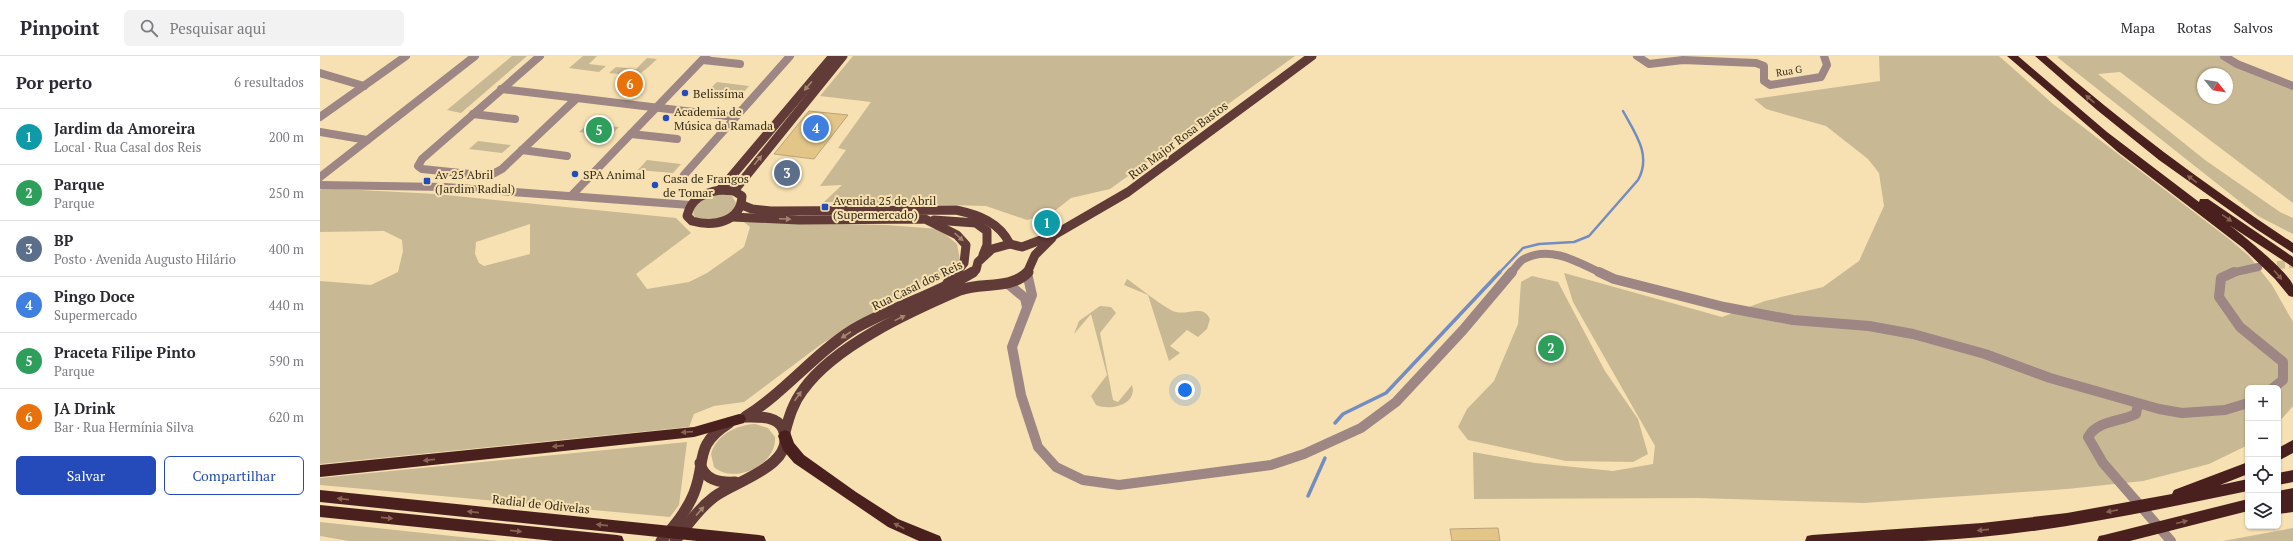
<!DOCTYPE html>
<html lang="pt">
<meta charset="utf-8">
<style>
:root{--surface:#fff;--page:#f2f2f3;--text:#2b2b33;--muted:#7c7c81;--line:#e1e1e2;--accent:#254bba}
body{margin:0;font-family:"PT Serif",serif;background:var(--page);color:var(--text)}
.controls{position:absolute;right:12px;bottom:12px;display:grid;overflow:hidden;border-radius:6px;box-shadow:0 1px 3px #0004}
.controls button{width:36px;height:36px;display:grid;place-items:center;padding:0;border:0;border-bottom:1px solid var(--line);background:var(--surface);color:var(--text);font:20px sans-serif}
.compass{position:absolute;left:1877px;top:12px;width:36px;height:36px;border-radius:50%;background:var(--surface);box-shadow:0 1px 3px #0004;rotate:120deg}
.you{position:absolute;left:865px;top:334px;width:14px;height:14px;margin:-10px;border:3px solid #fff;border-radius:50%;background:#1a73e8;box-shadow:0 0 0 6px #1a73e833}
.badge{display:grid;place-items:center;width:26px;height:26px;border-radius:50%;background:var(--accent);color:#fff;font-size:13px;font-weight:700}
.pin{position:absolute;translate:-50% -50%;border:2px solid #fff;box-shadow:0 1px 4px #0006}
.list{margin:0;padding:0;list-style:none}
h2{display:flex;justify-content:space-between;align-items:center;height:52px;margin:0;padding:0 16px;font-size:17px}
h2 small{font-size:13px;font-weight:400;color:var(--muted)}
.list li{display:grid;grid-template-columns:26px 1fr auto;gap:12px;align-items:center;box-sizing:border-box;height:56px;padding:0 16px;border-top:1px solid var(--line)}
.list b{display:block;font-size:15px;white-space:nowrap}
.list p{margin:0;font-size:13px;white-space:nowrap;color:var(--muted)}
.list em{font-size:13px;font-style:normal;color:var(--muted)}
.actions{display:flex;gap:8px;padding:12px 16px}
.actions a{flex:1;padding:9px 0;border:1px solid var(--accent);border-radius:6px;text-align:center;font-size:14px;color:var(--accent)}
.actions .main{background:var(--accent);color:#fff}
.icon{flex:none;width:22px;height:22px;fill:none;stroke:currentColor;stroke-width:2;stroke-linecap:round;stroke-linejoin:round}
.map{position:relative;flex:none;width:1973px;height:485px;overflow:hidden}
header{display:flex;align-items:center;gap:24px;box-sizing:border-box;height:56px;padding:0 20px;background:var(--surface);border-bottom:1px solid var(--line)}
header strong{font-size:19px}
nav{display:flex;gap:22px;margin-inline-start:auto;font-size:14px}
.search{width:280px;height:36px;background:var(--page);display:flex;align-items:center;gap:10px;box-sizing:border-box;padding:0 14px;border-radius:6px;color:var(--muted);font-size:15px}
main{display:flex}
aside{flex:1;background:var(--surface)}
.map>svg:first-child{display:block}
.green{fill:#c9b894;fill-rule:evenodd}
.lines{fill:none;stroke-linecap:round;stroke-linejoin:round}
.stream-far1{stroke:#738cc1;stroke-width:2.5}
.stream{stroke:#738cc1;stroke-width:3.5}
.building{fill:#e3c588;stroke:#baa478}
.minor-tunnel{stroke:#d0bd93;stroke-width:8;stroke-dasharray:8 4;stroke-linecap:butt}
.minor-far1{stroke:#9d8683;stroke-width:8}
.minor{stroke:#9d8683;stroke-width:10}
.major-far1{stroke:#613b37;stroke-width:9}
.major{stroke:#613b37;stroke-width:11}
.highway{fill:#4a201e;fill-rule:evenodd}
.oneway{fill:#a4866e}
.oneway2{fill:#876452}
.poi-dot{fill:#254bba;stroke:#f7e1b2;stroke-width:1.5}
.labels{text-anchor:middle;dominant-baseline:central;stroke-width:4;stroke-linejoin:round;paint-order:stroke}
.far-street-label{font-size:10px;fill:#342b19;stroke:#f7e1b2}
.poi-label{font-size:12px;fill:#342b19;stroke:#f7e1b2;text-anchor:start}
.street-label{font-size:12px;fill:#342b19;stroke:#f7e1b2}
</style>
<header>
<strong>Pinpoint</strong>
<div class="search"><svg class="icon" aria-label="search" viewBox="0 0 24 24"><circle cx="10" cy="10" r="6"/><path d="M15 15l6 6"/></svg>Pesquisar aqui</div>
<nav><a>Mapa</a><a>Rotas</a><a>Salvos</a></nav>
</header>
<main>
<aside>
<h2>Por perto<small>6 resultados</small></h2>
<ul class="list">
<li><span class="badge" style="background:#0f9aa8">1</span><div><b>Jardim da Amoreira</b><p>Local · Rua Casal dos Reis</p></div><em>200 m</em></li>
<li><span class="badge" style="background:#2e9e5b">2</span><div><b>Parque</b><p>Parque</p></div><em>250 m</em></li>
<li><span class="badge" style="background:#5c6f8a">3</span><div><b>BP</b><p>Posto · Avenida Augusto Hilário</p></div><em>400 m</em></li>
<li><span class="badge" style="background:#3f7fe0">4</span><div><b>Pingo Doce</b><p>Supermercado</p></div><em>440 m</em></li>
<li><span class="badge" style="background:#2e9e5b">5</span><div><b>Praceta Filipe Pinto</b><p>Parque</p></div><em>590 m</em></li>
<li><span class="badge" style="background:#e8710a">6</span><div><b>JA Drink</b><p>Bar · Rua Hermínia Silva</p></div><em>620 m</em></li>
</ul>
<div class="actions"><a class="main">Salvar</a><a>Compartilhar</a></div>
</aside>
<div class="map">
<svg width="1973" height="485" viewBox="0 0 1973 485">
<rect width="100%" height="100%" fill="#f7e1b2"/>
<g class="green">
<path d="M192,0H207L141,57L127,54Z"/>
<path d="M263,0H277L269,8L286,10L279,16L249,12Z"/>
<path d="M533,0H975L790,133L751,142L732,157L707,164L666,150L504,146L522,129L500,130L526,94L518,92L551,46L500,40Z"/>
<path d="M1559,0H1679L1733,48L1909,183L1929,200L1952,229L1973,266V350L1958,367V332H1928V389L1889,408L1823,425L1747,433L1544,447L1378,442L1154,443L1153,396L1215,407L1293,415L1333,408L1335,390L1253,246L1244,217L1402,261L1445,245L1503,231L1539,205L1564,150L1559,117L1548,103L1506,70L1446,53L1434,43L1560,25Z"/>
<path d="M1740,0H1906L1973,28V147L1800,16L1778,18L1885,104L1960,156L1973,162V178L1938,160L1737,1ZM1883,18H1907V42H1883Z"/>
<path d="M327,2L337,3C315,24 318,20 289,17L296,11L316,13Z"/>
<path d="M397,26L429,30L421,39L388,35Z"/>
<path d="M268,68L299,71L290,80L259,76Z"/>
<path d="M158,85L191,89L182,97L149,93Z"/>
<path d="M327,104L361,108L353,117L318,114Z"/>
<path d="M2,132L116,138L356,162L371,177L316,218L327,233L369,226L387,217L424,191L430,171L424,166L566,169L619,173L637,188L640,204L633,218L574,245L503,287L424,346L394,350L374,358L369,371L0,408V225L51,229L78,216L83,195L82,184L64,175L0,176V134ZM210,168V198L164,210L159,207L155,198L156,186Z"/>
<path d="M401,138L412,140L416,147C413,162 386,171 374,160C370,145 390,141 401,138Z"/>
<path d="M1212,220L1238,226L1285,315L1318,363L1328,398L1313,406L1246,405L1148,384L1138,371L1147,353L1174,325L1198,268L1201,226Z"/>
<path d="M807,223C816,229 848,255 856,256C869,259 883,248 890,263L887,273L878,281L867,274L850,290L860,297L849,305L828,239L804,229Z"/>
<path d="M780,250L791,251L796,257L780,277L793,344L798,346L812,329C818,349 790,355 776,349L771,340L787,319L771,258L754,278L759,265Z"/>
<path d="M435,368L448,372L455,381C457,409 414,429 394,411L391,398C396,379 416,369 435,368Z"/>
<path d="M367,386L359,449L350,461L0,429V422Z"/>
<path d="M0,466L179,485H29L0,480Z"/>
<path d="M1973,472V485H1903Z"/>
</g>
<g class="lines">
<path class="stream-far1" d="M1179,217L1203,192L1219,188L1254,186L1269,180L1318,124C1332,99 1315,77 1303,55"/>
<g class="stream">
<path d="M1015,367L1023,358L1066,337L1180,216"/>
<path d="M988,440L1005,402"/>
</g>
</g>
<g class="building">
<path d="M489,55L528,59L494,103L454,98Z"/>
<path d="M1178,472L1180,485H1132L1130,473Z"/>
</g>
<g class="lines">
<path class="minor-tunnel" d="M1945,210L1973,208"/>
<g class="minor-far1">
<path d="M220,0L102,103L98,110L102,113L169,120L182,113L257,42"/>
<path d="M1317,0L1329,8L1363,4L1436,7L1444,10V25L1450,29L1501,21L1507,9L1504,0"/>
<path d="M1904,0L1917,8L1973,30"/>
<path d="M383,4L420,8"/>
<path d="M0,17L44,30"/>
<path d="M181,33L415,61"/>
<path d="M153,58L195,63"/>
<path d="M0,61L86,0"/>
<path d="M0,76L47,84"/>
<path d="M311,78L357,83"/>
<path d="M202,94L247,100"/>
<path d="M364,119L470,0"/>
<path d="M0,121L155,0"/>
<path d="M0,129L125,131L370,149"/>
<path d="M252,139L386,0"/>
<path d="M1191,217C1195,213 1199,205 1204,203C1230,189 1258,206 1281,217"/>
<path d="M1911,217L1938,211"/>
</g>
<g class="minor">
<path d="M1279,216L1294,223L1404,251L1473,264L1549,270L1593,278L1665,298L1730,322L1839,353L1862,357L1905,354L1928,347"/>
<path d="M1914,216L1901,222L1899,241L1920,271L1963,306V324L1953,332"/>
<path d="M707,217L712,239L692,291L701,339L718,391L736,411L763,424L799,429L951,409L984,398L1041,372L1076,346L1143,274L1192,216"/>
<path d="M687,227L705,242L707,251"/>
<path d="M1818,348L1816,358C1800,366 1778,364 1768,381L1783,407L1851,485"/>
</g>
<g class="major-far1">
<path d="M400,134L513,0"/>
<path d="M400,134L414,135L422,140C421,166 394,171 372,165L367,160C371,142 384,137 400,134Z"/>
<path d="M414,135L523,0"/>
<path d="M422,149L432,153L451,155L636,154C659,159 679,166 690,188"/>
<path d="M412,161L479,164L605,163L637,179L646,189L644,207L636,217"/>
<path d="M614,164L656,167L667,175V189L663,199"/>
<path d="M651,217L656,214L658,206L672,193L690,188L702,191L734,179L808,136L992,0"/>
<path d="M707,217L715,199L732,182"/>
</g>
<g class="major">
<path d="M628,227L637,216"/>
<path d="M425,361C465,336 494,298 534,273C572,251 615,239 653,216"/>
<path d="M465,376C469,361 473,347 483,334C514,290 591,255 640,234C662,226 691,234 708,216"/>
<path d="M380,407C384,424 399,427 415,426"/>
<path d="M341,485C354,470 367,455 374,437C387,404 373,390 409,367"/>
<path d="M355,485C367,470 378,453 394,441C415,425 478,409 463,373C457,360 440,361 428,361"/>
</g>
<g class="highway">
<path d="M1687,0H1698L1787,76L1879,146L1880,143H1888L1973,201V211L1909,169C1922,178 1968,216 1973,229C1973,232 1973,238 1973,241L1969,240L1955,223L1923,192L1798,96Z"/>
<path d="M1715,0H1726C1804,69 1887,130 1973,187V197L1936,173L1839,104L1777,54Z"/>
<path d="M419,358L424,359L426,363L424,367L374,381L0,421V409L374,371Z"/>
<path d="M465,374L470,376L474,387L484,399L536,436L578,463L620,480L622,485H599L568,471L474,407L463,394L458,380L460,376Z"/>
<path d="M1973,384V397L1958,405V392Z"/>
<path d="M1928,406V418L1900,429L1928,423V435C1821,457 1712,481 1603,485C1563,485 1524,485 1485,485L1487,480L1492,479L1662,467L1747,457L1852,438L1854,434Z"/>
<path d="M1973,414V426L1958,429V417Z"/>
<path d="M1973,432V456L1958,458V435Z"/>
<path d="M0,434L439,479L444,480L446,485H377L0,446Z"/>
<path d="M1928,443V455L1810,485H1777L1779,480L1784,479Z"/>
<path d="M0,449L297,479L302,480L304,485H234L0,461Z"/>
</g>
</g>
<defs><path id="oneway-solid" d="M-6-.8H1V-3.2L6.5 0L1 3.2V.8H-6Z"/></defs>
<g class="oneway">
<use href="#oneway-solid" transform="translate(488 30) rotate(130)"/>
<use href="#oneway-solid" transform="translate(438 104) rotate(-51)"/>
<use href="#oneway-solid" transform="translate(465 163) rotate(2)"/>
<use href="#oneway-solid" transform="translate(639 181) rotate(42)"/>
<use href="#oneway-solid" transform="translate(580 262) rotate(-26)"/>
<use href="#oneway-solid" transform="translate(526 279) rotate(147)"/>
<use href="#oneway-solid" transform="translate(478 340) rotate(-55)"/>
<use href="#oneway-solid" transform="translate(380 455) rotate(-48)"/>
</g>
<g class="oneway2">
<use href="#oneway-solid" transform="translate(1770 43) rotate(-140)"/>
<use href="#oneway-solid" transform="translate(1872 123) rotate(-144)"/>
<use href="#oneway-solid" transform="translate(1907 162) rotate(35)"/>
<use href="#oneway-solid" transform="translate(1958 219) rotate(49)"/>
<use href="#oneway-solid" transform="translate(367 376) rotate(176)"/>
<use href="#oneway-solid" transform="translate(238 390) rotate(174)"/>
<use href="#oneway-solid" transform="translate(109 404) rotate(174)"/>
<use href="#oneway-solid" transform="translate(23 443) rotate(-174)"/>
<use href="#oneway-solid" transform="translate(1792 455) rotate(169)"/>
<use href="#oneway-solid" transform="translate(153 456) rotate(-174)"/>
<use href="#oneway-solid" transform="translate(67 462) rotate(6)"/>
<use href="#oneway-solid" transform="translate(1862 466) rotate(-14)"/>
<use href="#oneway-solid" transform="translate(282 469) rotate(-174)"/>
<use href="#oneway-solid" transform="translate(579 470) rotate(-152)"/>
<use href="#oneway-solid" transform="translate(1663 474) rotate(174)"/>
<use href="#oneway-solid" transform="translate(196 475) rotate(6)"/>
</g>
<g class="poi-dot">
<circle cx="365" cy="37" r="4"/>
<circle cx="346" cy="62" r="4"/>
<circle cx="255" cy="118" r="4"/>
<rect x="103" y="121" width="8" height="8" rx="2"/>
<circle cx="335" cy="129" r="4"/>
<rect x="501" y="147" width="8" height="8" rx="2"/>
</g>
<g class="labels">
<g class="far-street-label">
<text transform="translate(1469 15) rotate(-9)">Rua G</text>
</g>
<g class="poi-label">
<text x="373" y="37">Belissíma</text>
<text x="354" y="55">Academia de<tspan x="354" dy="14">Música da Ramada</tspan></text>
<text x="115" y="118">Av 25 Abril<tspan x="115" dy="14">(Jardim Radial)</tspan></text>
<text x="263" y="118">SPA Animal</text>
<text x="343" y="122">Casa de Frangos<tspan x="343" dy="14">de Tomar</tspan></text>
<text x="513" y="144">Avenida 25 de Abril<tspan x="513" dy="14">(Supermercado)</tspan></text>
</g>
<g class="street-label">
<text transform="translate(858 84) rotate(-37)">Rua Major Rosa Bastos</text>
<text transform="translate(597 229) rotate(-26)">Rua Casal dos Reis</text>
<text transform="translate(221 448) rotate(6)">Radial de Odivelas</text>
</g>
</g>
</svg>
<div class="controls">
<button>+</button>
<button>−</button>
<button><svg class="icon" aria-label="locate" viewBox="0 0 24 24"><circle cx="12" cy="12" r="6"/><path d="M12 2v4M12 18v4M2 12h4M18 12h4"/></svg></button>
<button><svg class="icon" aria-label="layers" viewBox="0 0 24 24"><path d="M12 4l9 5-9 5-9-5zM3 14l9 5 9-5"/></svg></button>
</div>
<svg class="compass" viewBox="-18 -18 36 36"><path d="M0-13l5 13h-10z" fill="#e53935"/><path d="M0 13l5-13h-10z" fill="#7c7c81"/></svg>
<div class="you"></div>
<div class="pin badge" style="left:727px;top:167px;background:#0f9aa8">1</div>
<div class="pin badge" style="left:1231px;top:292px;background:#2e9e5b">2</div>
<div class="pin badge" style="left:467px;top:117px;background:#5c6f8a">3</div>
<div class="pin badge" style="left:496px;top:72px;background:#3f7fe0">4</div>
<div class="pin badge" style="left:279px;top:74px;background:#2e9e5b">5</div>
<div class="pin badge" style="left:310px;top:28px;background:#e8710a">6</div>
</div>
</main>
